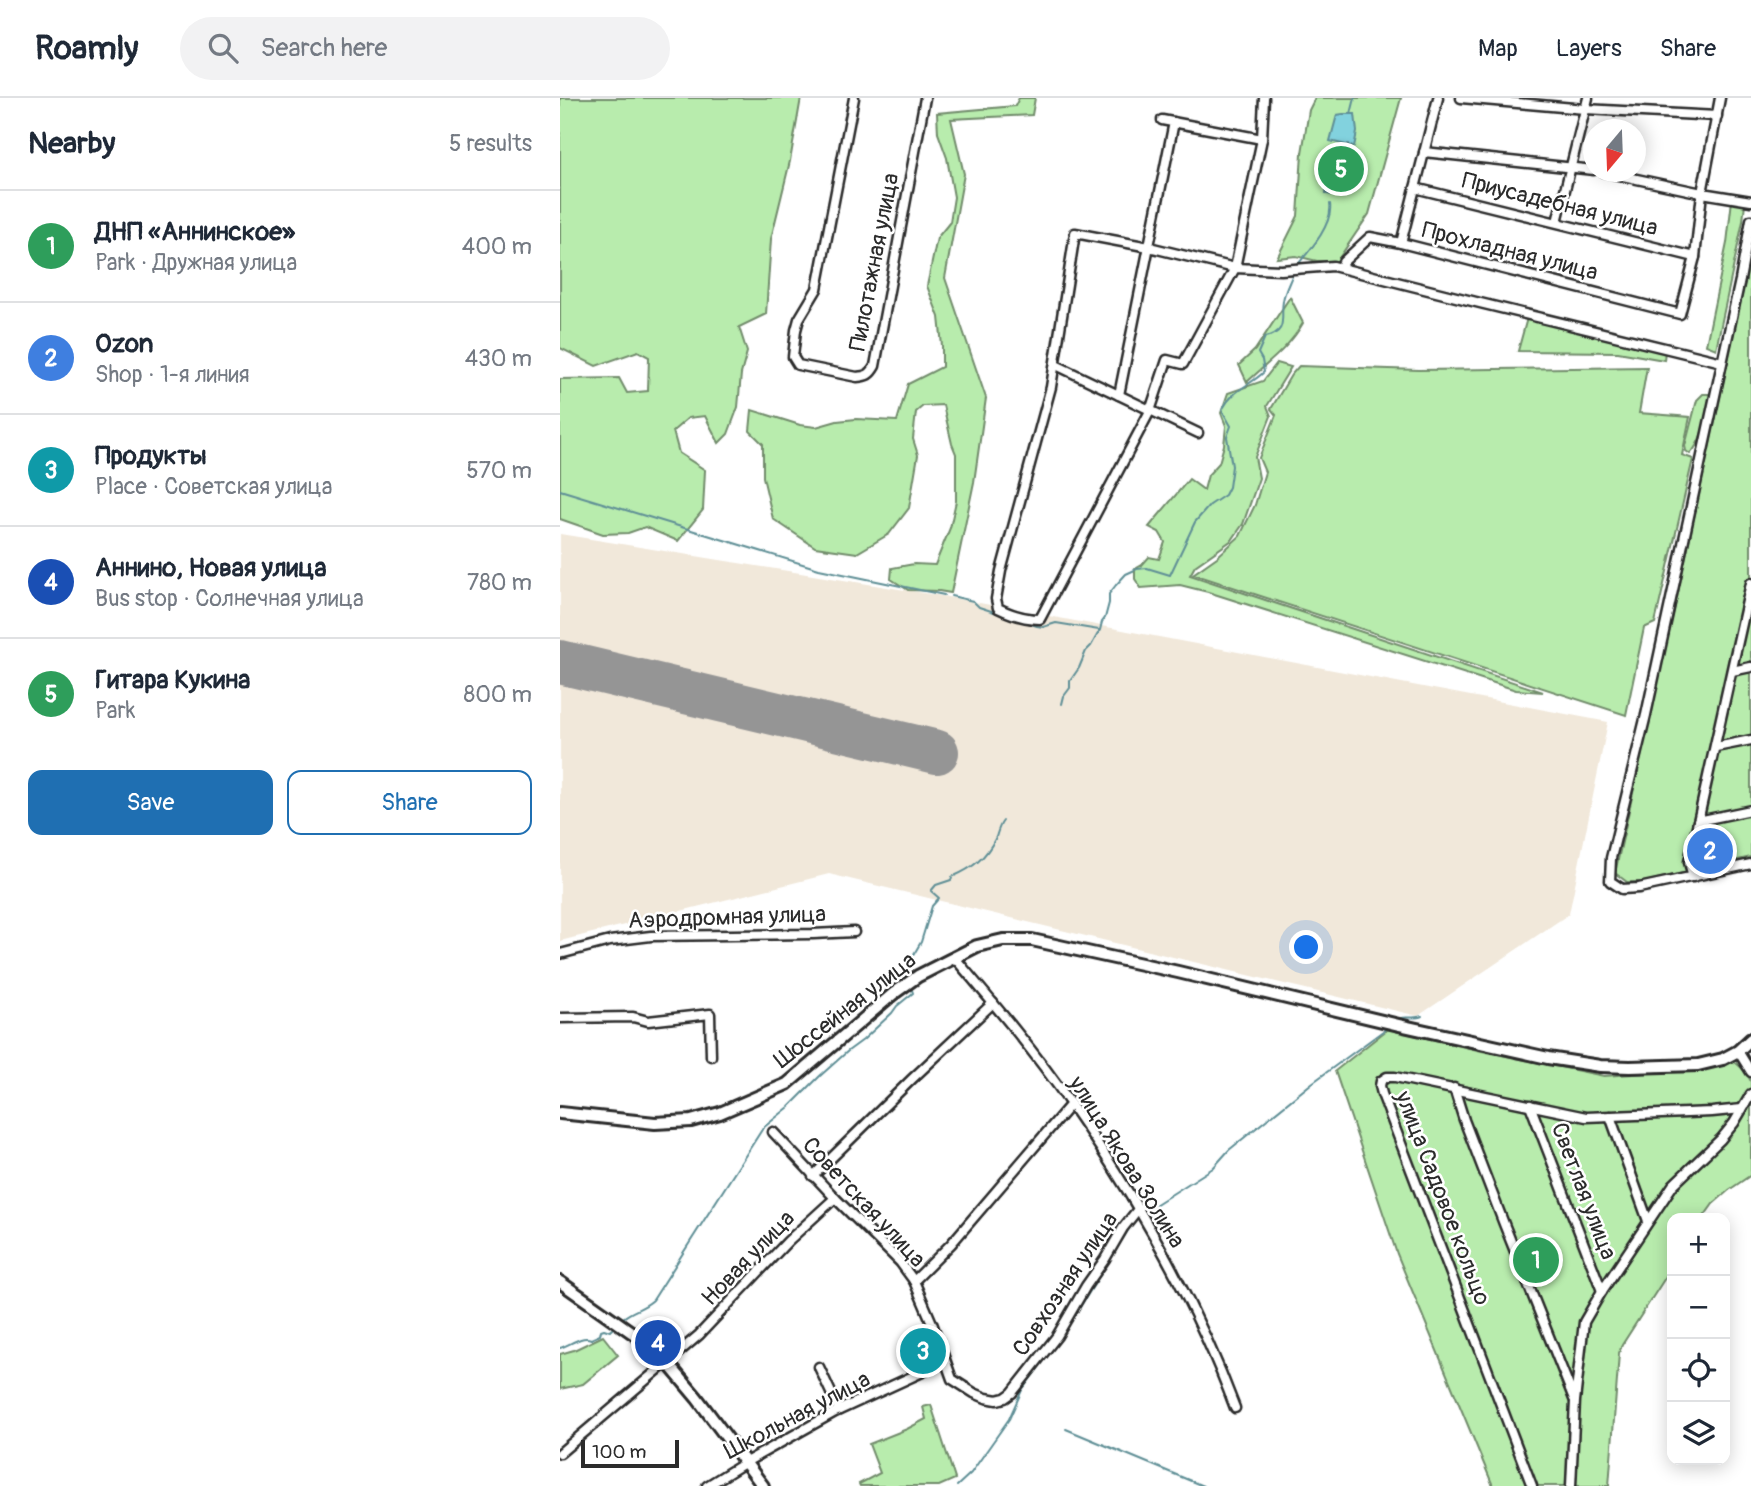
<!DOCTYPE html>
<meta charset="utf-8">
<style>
:root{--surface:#fff;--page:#f2f2f3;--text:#1f2937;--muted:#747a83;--line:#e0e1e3;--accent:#1f6fb2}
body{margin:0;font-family:Pangolin,sans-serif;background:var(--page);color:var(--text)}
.controls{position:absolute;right:21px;bottom:21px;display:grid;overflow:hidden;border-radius:14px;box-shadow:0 4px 18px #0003}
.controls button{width:63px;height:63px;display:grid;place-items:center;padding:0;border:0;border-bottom:2px solid var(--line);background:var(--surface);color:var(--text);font:35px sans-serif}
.compass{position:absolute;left:1023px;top:21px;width:63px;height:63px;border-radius:50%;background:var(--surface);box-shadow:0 4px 18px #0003;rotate:199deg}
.scale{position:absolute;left:21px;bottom:18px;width:98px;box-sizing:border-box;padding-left:7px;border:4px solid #2b2b2b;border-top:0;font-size:19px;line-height:24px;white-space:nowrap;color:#2b2b2b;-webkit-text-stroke:5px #fff;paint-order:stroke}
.you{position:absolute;left:747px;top:850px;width:24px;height:24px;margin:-18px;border:5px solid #fff;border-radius:50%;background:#1a73e8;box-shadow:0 0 0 10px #1a73e833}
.badge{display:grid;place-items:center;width:46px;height:46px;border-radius:50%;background:var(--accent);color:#fff;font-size:23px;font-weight:700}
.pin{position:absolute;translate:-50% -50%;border:4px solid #fff;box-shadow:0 2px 7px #0006}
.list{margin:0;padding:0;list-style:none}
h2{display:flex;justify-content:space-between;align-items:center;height:91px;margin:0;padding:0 28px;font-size:30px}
h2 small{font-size:23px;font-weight:400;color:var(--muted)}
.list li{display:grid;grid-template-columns:46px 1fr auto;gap:21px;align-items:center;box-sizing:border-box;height:112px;padding:0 28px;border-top:2px solid var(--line)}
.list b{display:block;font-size:26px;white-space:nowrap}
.list p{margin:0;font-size:23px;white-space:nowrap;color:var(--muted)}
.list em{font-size:23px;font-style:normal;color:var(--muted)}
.actions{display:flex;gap:14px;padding:21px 28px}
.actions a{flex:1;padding:16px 0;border:2px solid var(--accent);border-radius:14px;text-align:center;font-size:24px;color:var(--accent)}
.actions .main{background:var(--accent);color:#fff}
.icon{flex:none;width:38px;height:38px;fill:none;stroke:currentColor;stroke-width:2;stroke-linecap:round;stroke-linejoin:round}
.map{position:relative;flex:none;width:1191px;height:1388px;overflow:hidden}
header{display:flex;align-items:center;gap:42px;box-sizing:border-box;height:98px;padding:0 35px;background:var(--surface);border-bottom:2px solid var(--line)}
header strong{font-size:33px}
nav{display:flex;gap:38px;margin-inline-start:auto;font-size:24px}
.search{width:490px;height:63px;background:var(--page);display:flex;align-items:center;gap:18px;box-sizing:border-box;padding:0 24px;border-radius:38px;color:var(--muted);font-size:26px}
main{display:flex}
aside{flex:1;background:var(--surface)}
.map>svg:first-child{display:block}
.built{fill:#f1e8da}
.green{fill:#b8ecad;stroke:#728c6c;stroke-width:2}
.water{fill:#82d2de;stroke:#5f8f96;stroke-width:2}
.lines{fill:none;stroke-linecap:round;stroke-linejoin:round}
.stream{stroke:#5f8f96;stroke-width:2}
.runway{stroke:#959595;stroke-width:44}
.street-casing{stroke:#2b2b2b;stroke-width:13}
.secondary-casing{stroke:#2b2b2b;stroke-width:16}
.street{stroke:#fff;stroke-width:8}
.secondary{stroke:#fff;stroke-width:10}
.labels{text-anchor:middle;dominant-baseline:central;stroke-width:5;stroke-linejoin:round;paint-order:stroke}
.street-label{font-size:23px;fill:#2b2b2b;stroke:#fff}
</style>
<header>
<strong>Roamly</strong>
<div class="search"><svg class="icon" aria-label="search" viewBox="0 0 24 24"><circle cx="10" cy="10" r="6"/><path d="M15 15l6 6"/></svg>Search here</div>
<nav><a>Map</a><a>Layers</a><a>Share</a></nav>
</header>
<main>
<aside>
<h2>Nearby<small>5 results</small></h2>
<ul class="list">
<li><span class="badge" style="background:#2e9e5b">1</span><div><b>ДНП «Аннинское»</b><p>Park · Дружная улица</p></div><em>400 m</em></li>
<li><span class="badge" style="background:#3f7fe0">2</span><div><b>Ozon</b><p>Shop · 1-я линия</p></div><em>430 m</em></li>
<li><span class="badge" style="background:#0f9aa8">3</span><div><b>Продукты</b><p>Place · Советская улица</p></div><em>570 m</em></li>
<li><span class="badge" style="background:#1a4fb4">4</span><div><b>Аннино, Новая улица</b><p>Bus stop · Солнечная улица</p></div><em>780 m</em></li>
<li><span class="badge" style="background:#2e9e5b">5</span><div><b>Гитара Кукина</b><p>Park</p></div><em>800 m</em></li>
</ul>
<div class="actions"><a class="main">Save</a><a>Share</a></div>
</aside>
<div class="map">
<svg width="1191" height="1388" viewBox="0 0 1191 1388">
<rect width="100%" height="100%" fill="#fff"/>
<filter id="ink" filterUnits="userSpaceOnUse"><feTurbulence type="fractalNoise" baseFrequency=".0143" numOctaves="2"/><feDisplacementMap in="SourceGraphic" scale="14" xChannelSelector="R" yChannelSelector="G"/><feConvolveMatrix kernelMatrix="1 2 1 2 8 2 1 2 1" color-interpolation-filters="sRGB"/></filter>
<g filter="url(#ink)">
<path class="built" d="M0,436L388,499L1048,624L1009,816L858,918L269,776L0,843Z"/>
<g class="green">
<path d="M0,0H241L230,63L211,141L206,216L179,229L187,254L181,276L178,309L168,336L159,345L145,318L128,320L113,333L119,355L145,372L143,412L118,443L85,429L68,435L43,436L0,421V281L59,280L67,295L88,293L89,259L78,253L36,268L0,250Z"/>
<path d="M459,0H475L472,17L391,21L404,76L385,180L426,300L414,384L391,495L379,493L348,492L331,481L332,470L354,466L375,467L390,430L396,403V356L392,346L383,307L363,308L356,314L353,341L358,357L349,410L329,436L297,455L255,449L213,421L203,379V346L190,333L192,312L240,327L256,329L277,323L296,321L337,323L348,286L382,269V248L379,219L367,188L377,140L390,124L394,99L387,60L378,35L377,15L455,8Z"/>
<path d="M755,0H841L809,116L777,163H757L736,158L717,160L738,118L742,55L749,12Z"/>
<path d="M1172,102L1185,105L1183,123L1156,251L1146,247L1167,145Z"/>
<path d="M1191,155V759L1084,784H1067L1055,775L1118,494Z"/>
<path d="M730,199L743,225C729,250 707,265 687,284L679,267L695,252Z"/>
<path d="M967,220L1048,241L1105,253L1104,262L1058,254L958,253Z"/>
<path d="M717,265L731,269L707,308L711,318L695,359L699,380L683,426L672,442L635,468L630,477L983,594L956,592L648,494L620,487L581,490L575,481V471L582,467L589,459L599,461L605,444L599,434L589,429L629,381L644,392L648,377L659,365L664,347L666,328L661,315L668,295L703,283Z"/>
<path d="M739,268L859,272L1087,269L1079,315L1130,319L1122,357L1133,361L1095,525L1084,530L1066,617L633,476L657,459L680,438L695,407L705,374L699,360L716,317L711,311L731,277Z"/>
<path d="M1143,296H1152C1147,313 1143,344 1130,356L1126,353L1125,348L1137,302Z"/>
<path d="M828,931L922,953L1044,978L1130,972L1175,964C1182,970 1188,975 1191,984V1077L1169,1092L1153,1106L1143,1120H1112V1169L1062,1247L1059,1255L1049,1388H933L837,1156L775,973Z"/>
<path d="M43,1238L58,1257L23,1286L0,1291V1256L14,1252Z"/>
<path d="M371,1307L395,1381L379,1388H300L299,1386L320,1375L309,1346L347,1331L366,1321L363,1309Z"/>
</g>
<g class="water">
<path d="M783,16H795L797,34L794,49L770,43L777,17Z"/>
<path d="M768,74L778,75L782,80L780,98L766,96L767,80L773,81L774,79L768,78Z"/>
</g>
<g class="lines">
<g class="stream">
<path d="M791,16L795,0"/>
<path d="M786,53L788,46"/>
<path d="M739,165C751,151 773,126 770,106"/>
<path d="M0,392L259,471L384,497"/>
<path d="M391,498L413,503L419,509L477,528L483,529L496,525L539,532"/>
<path d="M502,606L504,598L510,590V583L519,570L526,553L531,548L540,532L542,524L545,520L549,505V496L556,487L566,476L577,471L587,470L610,477L635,424L650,407L665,397L669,389L672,368L667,339L671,328L662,312C673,291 688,289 704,274L702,262L698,255L705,239C729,234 720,220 723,203C724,194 730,184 733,175"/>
<path d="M351,861L361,844L372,808L379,800L371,793L376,787L391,782L392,779C413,770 426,760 436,739C438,733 439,728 443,723"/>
<path d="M346,867L347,869L344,876L347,881"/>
<path d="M837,921C845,917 854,922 862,918"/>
<path d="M587,1112L653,1070L669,1052L752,985L827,930"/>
<path d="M63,1220C73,1212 83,1211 93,1202L203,1030L229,1009L260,978L288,953L303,942L332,915L337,908L353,895L352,892"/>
<path d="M0,1250C10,1247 21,1237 31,1241L40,1237L41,1232L44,1231L50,1233L54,1229"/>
<path d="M506,1331L643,1388"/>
<path d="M397,1388L411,1375L449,1321L462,1292L498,1244L574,1123"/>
</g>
<path class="runway" d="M0,564L377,654"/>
<defs>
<g id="street">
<path d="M294,0L257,191L239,221L236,232L233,259L238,267L297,279C307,278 310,277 315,268L365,0"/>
<path d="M704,0L702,41L675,170L623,266L607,262L590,313L480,521C464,521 452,517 438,510L436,501L441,473L491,289L515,135L589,149L675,170L721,172L773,168L920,205L1162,264"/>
<path d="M901,0L1025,11L1157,18"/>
<path d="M602,22L702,41"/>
<path d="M864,54L1034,72"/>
<path d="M1044,74L1142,95L1191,103"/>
<path d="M855,90L1135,159"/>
<path d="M1191,122L1180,182L1086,617L1051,760L1050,783L1062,791L1079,790L1191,766"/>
<path d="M997,124L1028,0"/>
<path d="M841,145L878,0"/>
<path d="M781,169L783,164L810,139L841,145L1120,216L1135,159L1142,95L1160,0"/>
<path d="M496,267L638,335"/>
<path d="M559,297L614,24"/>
<path d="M1172,573L1191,569"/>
<path d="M1156,649L1191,642"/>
<path d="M1138,723L1191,712"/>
<path d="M1133,779L1129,764L1191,485"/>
<path d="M0,856L50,843L91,838L253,836L294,834"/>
<path d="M394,859C434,906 475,954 510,1005C576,1100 635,1202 675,1310"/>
<path d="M0,920L73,919L88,923L150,916L151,958"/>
<path d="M1178,953L1191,974"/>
<path d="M894,990L904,1022L944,1126L1014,1301"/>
<path d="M970,1007L1042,1193"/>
<path d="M1050,1018L1088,1123"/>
<path d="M213,1034L275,1100L340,1164L354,1183L372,1225L392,1281L414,1295L426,1300L437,1302L445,1300L452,1295L497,1238L526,1188L545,1161L563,1130L579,1110"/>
<path d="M253,1078L352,981L433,905"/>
<path d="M354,1183L391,1146L511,1006"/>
<path d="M259,1269L279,1312"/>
<path d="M0,1355L139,1237L228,1143L275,1100"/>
<path d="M147,1388L186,1364L275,1314L384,1264"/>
<path d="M972,1388L822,996L820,988L821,983L827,979H835L1026,1019L1152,1014L1182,1011"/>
<path d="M1011,1388L1015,1303L1024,1224L1042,1193L1113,1087L1161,1041L1174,1025L1191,996"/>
</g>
<g id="secondary">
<path d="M0,1015L95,1025L131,1023L160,1015L227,986L333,896L358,878L417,848L443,842H472L618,874L839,927L988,960L1040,968L1070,969L1138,967L1163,961L1178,953L1191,941"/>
<path d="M0,1184L84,1243L106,1263L137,1300L203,1388"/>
</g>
</defs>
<use href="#street" class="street-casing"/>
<use href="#secondary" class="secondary-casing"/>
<use href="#street" class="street"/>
<use href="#secondary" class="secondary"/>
</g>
</g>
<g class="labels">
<g class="street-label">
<text transform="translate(1000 106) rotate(14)">Приусадебная улица</text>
<text transform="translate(950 153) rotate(14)">Прохладная улица</text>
<text transform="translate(314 164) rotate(-79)">Пилотажная улица</text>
<text transform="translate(167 819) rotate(-2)">Аэродромная улица</text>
<text transform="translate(285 912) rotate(-38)">Шоссейная улица</text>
<text transform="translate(567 1064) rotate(58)">улица Якова Золина</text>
<text transform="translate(1024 1093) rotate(69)">Светлая улица</text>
<text transform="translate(883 1100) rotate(69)">улица Садовое кольцо</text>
<text transform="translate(304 1104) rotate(47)">Советская улица</text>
<text transform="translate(188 1160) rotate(-46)">Новая улица</text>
<text transform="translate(505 1186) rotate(-56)">Совхозная улица</text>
<text transform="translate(237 1317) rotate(-28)">Школьная улица</text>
</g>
</g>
</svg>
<div class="controls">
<button>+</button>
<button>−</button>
<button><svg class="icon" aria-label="locate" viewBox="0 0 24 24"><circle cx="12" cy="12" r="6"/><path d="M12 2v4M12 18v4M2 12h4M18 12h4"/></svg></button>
<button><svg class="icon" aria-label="layers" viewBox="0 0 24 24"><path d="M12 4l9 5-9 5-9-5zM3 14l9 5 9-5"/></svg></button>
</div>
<svg class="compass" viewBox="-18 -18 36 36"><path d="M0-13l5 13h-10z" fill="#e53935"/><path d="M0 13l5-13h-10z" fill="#747a83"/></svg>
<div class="scale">100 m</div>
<div class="you"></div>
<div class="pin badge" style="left:976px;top:1162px;background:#2e9e5b">1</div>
<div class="pin badge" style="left:1150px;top:753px;background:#3f7fe0">2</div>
<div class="pin badge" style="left:363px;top:1253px;background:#0f9aa8">3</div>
<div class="pin badge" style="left:98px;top:1245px;background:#1a4fb4">4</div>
<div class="pin badge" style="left:781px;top:71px;background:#2e9e5b">5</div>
</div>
</main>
